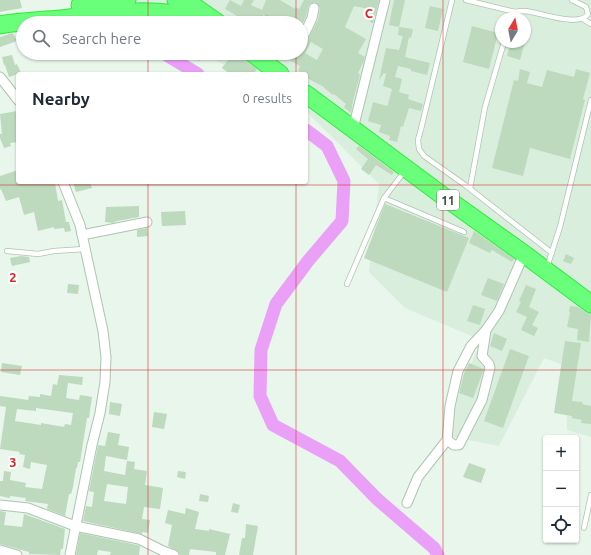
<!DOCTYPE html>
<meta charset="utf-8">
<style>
:root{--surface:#fff;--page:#f6f6f7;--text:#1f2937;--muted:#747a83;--line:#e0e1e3}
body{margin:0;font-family:Ubuntu,sans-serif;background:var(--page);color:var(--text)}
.controls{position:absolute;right:12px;bottom:12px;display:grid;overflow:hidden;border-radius:4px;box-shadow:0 1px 3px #0004}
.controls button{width:36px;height:36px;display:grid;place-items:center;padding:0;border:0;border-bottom:1px solid var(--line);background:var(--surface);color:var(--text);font:20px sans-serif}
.compass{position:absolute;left:495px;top:12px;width:36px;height:36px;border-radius:50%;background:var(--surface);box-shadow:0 1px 3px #0004;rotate:10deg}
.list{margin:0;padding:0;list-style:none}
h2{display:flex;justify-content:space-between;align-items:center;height:52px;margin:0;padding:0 16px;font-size:17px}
h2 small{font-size:13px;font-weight:400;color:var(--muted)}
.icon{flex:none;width:22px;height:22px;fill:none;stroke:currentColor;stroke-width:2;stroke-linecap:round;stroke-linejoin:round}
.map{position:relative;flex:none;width:591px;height:555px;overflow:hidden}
.search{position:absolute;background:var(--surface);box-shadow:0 1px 3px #0004;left:16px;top:16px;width:292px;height:44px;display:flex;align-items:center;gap:10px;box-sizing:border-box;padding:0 14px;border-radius:22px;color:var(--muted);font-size:15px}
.panel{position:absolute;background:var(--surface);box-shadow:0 1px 3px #0004;left:16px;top:72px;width:292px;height:112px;border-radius:4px}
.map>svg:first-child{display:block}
.residential{fill:#daeedd;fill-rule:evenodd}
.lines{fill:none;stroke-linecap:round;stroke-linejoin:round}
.river{stroke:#eaa0f7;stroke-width:13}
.building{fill:#bdd9be;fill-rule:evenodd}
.lane-casing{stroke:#adc5b0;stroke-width:6}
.street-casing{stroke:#adc5b0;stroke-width:11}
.highway-casing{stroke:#2dec3b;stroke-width:19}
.lane{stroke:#fff;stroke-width:4.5}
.street{stroke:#fff;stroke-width:9}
.highway{stroke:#6aff7b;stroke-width:17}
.grid{fill:none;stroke:#d62828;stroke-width:1;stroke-opacity:0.55}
.labels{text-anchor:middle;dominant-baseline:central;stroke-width:4;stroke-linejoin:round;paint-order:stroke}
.shield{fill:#fff;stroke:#728073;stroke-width:1}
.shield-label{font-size:12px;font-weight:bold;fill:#364a37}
.grid-label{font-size:13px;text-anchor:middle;font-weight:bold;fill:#d62828;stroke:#fff;stroke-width:4;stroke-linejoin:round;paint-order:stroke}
</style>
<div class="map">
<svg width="591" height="555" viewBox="0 0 591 555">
<rect width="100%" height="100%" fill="#e9f6eb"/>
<path class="residential" d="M136,0H591V437L567,430L566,366L544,358L499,446L442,435L481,340L405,308L369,272L379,184L306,111V74H240L203,53H301V23H137ZM501,18H525V42H501Z"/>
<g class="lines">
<g class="river">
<path d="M163,53L198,74"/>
<path d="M306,130L327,146L344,181L342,221L308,261L276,304L261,350L260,396L273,425L340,461L377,499L434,548L438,555"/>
</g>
</g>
<g class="building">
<path d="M0,0H20L22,8L0,12Z"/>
<path d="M230,0L241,6L244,0H254L251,5L262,10L266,0H280L295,9V7L299,9L304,0H379L373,23L370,22L373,12L369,11V9L354,6L345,27L366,39L358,53L365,57L363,63L358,73L360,75L353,101L351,113L344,107L346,104L334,94L333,95L324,88V87L307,78L308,76L306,74L298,71L300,66L287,59L286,61L272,53H301V40L309,37L318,20L320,9L318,4L315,2L309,4L306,16L302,25L301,23H292L278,17L277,19L263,14L257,19L255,23H235L239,17L225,9ZM311,42L323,49L317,60L305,53Z"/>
<path d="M394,0H405L399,27L389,25Z"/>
<path d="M430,6L443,9L438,31L425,28Z"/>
<path d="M472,26L498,33L489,69L463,62Z"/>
<path d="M399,27L413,29L411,38L409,37L405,57L430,63L427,75L411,71V69L398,66L395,77L402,79L399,92L409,95L408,99L423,104L421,111L409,108L403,127L401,126L397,142L389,140L390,136L379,132L381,125L368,121L373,102L387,106L388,104L392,89L383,86L386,74L384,73L379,80L386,48L399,50L403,36L398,35Z"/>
<path d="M13,33L17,41L0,47V37Z"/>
<path d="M511,42H525L520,60L507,56Z"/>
<path d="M189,53H205L199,61Z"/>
<path d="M233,53H242L243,57L246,61L257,69L253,74H230L222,68Z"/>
<path d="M12,55L15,65L17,64L21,73L9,77L5,65H4L2,57Z"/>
<path d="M520,69L530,72L527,83L542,87L547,70L574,77L576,69L590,73L583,99L585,100L570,159L530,148L523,176L492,168L514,80L518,81Z"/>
<path d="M17,111L18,142L10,143L11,146L4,148L0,138V134H2L0,114Z"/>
<path d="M359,146L394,172L392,175L376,165L369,175L361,169L368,159L356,149Z"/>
<path d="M18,170V182H55L58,201L62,200L66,222H69L71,231L65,232L64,228L54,229V227L38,231L34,212L24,215L19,197L6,201L1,189L0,190V176Z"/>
<path d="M73,182H90L92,188L76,192Z"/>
<path d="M385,204L469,238L447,292L364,258Z"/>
<path d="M139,206V217L117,221L113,223L105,222L106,207Z"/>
<path d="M185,211L186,225L162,226L161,212Z"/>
<path d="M147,228L148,236L137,237V230Z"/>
<path d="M474,231L514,259L512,262L492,250L490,253L469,243Z"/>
<path d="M566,254L574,258L571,264L563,261Z"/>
<path d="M21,256L29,257L30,262L12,266L10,258Z"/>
<path d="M488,278L504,284L497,301L481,295Z"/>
<path d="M68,284L79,285L78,294L67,293Z"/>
<path d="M526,285L536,289L529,307L539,312L532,325L538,328L534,336L521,330L527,317L516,312L521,302L519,301Z"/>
<path d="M473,305L485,309L480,325L467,321Z"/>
<path d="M570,306L578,307L585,312L591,314L589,342L577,340L578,329L567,327L570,312H569Z"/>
<path d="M494,333L507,339L502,351L490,346Z"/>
<path d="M565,341L581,343L572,401L583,402L582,404L591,406V424L581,423L582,420L572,418V416L554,413Z"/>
<path d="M510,349L529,356L503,428L484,421Z"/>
<path d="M2,363L22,366L20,375L1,372Z"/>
<path d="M469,363L484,369L473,398L459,393L464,373Z"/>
<path d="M59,375L83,377L82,385L68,383L66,398L79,400L80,395L92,397L89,418H87L80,462H78L77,468H76L73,487L71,494H69L65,516L47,509L48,504L25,501L26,498L10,496V498L0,496V481H3L4,471L11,472L10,480L26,483L25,487L42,489L47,465L31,462L30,469L23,467L25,455L19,454L20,452L0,449L6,407L0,406V396L28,400L29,396L40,397V394L51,396L53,384L57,385ZM36,408L73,413L71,425L65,424L64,427L41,423V425L15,421L17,409L36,411Z"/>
<path d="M110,402L122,404L120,416L109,414Z"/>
<path d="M154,412L167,414L164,429L152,427Z"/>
<path d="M108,432L120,434L118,445L129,447L127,460L106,456L104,471L125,475L127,461L135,462L134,469L147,471L145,485L163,488L160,509L144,507L142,519L150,520L148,533L142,532V534L83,521L86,506L92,507L94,492L89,491L98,445L105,446ZM107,484L128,487L126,504L104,501Z"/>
<path d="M469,463L486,469L481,483L463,477Z"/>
<path d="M178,471L186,472L185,479L177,477Z"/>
<path d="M200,494L209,496L208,502L199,501Z"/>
<path d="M233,503L240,505L238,513L231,512Z"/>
<path d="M186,508L199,512L195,529L209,531V529L230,534L225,555H216V552L190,549L189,555H180L178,551L168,546L172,525L165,523L168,510L185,514Z"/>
<path d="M0,511L6,512L4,525L22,527L24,514L65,529L63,549H61L60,555L29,554V552L0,544Z"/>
<path d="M246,524L258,526L253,555H239L242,538H245Z"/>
<path d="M80,533L137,545L140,546L139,555H110L111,552L98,550L97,555H76Z"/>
</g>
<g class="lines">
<defs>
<g id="lane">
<path d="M452,0L421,129L418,140L419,149L424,156L465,185L552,253"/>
<path d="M466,0L515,12"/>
<path d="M511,18L515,12C518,11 522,11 525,11C539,12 579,28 588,14L586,7L572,0"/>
<path d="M583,19L591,24"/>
<path d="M470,188L485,107L504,42"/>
<path d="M384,198L464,232"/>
<path d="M7,251L38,254L54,251L85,249"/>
<path d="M547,267L560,227L591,100"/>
<path d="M347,284L384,198L404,172"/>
<path d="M584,528L591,495"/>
</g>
<g id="street">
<path d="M261,23L264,20L273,23"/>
<path d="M301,34L305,33L312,18L314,8"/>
<path d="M0,77L18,100"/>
<path d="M353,129L385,0"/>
<path d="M63,182L80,225L103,331L106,357L105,382L100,413L92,445L70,555"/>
<path d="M82,235L147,222"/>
<path d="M447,440L454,445H459L482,400L490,368L489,364L482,356L486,330"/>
<path d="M407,503L418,477L447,440L450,406L458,371L471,346L486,330L499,311L524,254"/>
<path d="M0,505L28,508L75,526L139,539L163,551L174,555"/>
<path d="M0,550L17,555"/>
</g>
<g id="highway">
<path d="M176,0L195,7L218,23"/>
<path d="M80,5L127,0"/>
<path d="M0,25C20,21 40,21 61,19C100,14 167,4 202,23"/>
<path d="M252,53L280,74"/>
<path d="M306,94L443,196L524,254L591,304"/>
</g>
</defs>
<use href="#lane" class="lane-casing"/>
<use href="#street" class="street-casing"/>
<use href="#highway" class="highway-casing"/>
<use href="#lane" class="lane"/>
<use href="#street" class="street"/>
<use href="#highway" class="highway"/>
</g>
<path class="grid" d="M148,0V23M296,0V23M443,0V555M148,53V74M296,53V74M148,182V555M296,182V555M0,185H591M0,370H591"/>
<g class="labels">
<rect class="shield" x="437" y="190" width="22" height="20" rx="3"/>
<g class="shield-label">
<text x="448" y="200">11</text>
</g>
</g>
<g class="grid-label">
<text x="369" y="18">C</text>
<text x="13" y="282">2</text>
<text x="13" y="467">3</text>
</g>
</svg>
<div class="controls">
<button>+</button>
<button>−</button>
<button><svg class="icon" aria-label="locate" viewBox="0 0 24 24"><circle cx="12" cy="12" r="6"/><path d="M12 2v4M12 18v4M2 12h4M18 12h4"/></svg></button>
</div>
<svg class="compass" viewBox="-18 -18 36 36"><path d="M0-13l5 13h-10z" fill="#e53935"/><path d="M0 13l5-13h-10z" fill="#747a83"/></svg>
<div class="search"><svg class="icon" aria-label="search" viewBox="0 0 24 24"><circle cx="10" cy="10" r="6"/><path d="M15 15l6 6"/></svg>Search here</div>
<section class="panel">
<h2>Nearby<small>0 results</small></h2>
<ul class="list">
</ul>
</section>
</div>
